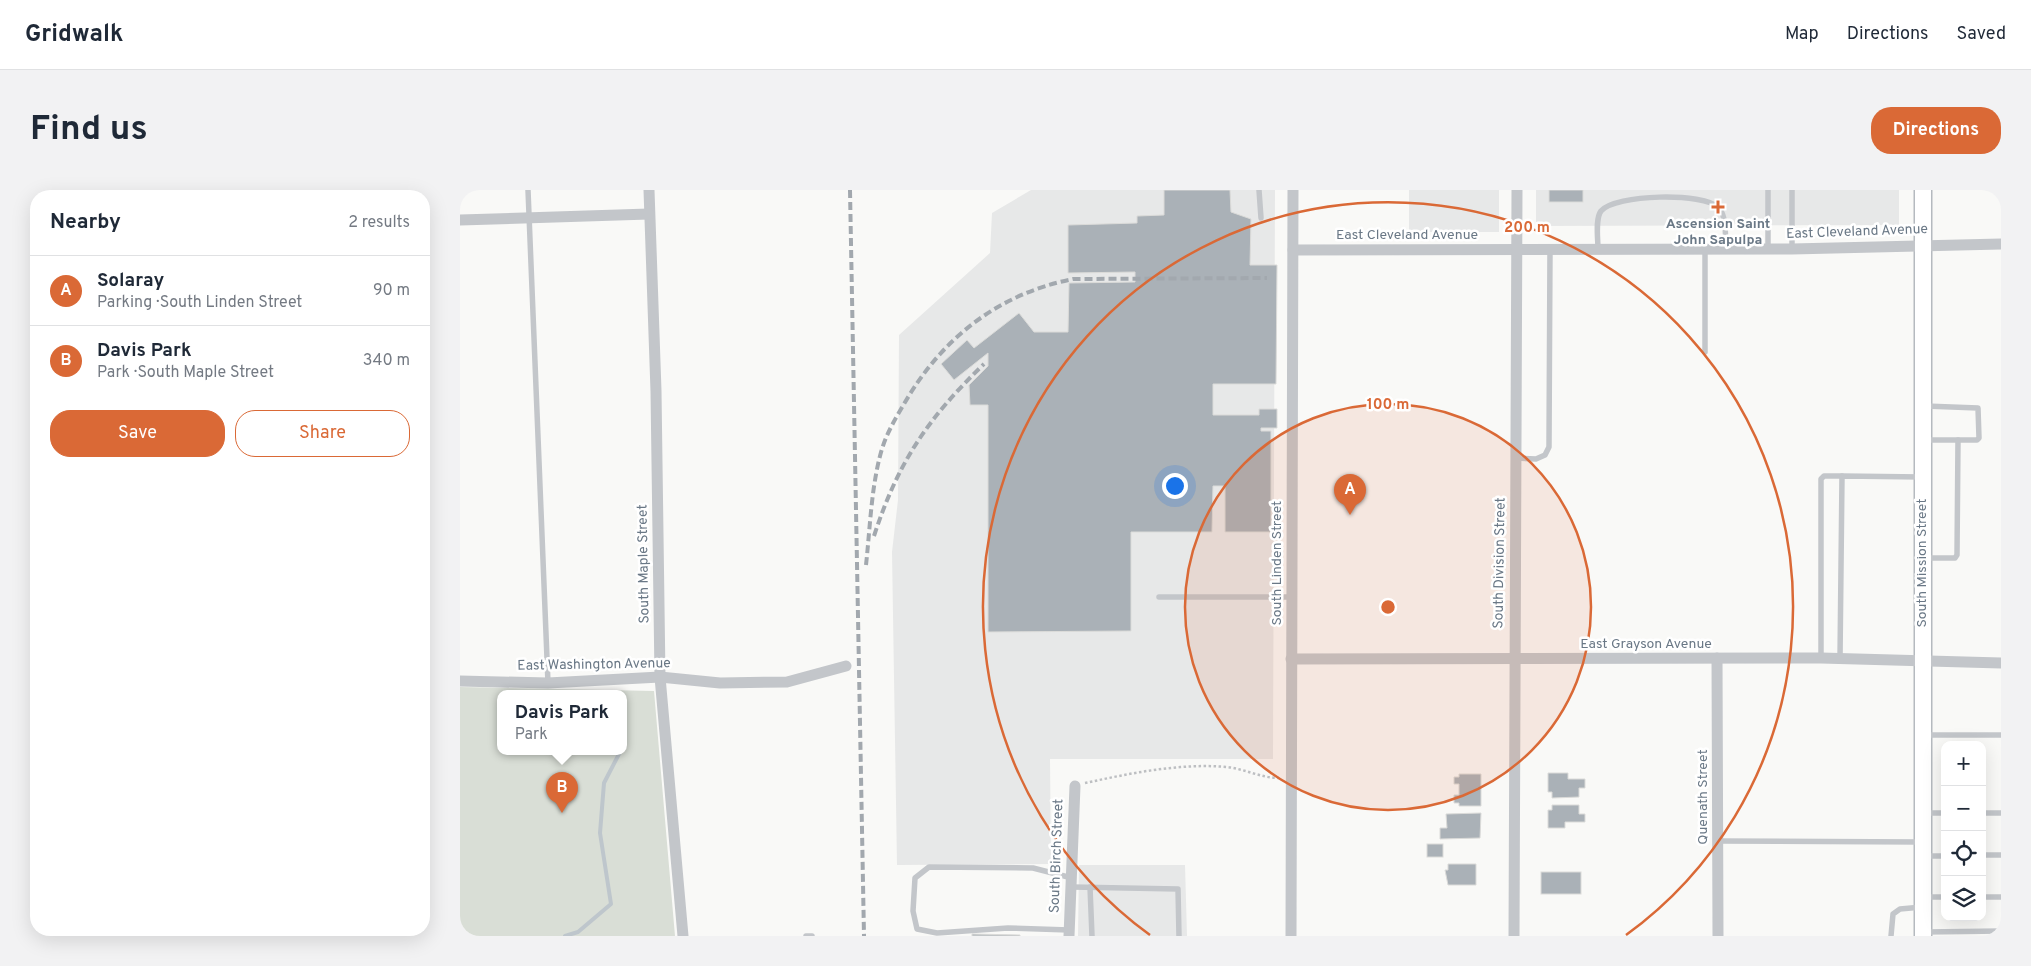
<!DOCTYPE html>
<meta charset="utf-8">
<style>
:root{--surface:#fff;--page:#f2f2f3;--text:#1f2937;--muted:#747a83;--line:#e0e1e3;--accent:#da6936}
body{margin:0;font-family:Overpass,sans-serif;background:var(--page);color:var(--text)}
.controls{position:absolute;right:15px;bottom:15px;display:grid;overflow:hidden;border-radius:10px;box-shadow:0 5px 20px #0002}
.controls button{width:45px;height:45px;display:grid;place-items:center;padding:0;border:0;border-bottom:1px solid var(--line);background:var(--surface);color:var(--text);font:25px sans-serif}
.you{position:absolute;left:714px;top:295px;width:18px;height:18px;margin:-12px;border:4px solid #fff;border-radius:50%;background:#1a73e8;box-shadow:0 0 0 8px #1a73e833}
.badge{display:grid;place-items:center;width:32px;height:32px;border-radius:50%;background:var(--accent);color:#fff;font-size:16px;font-weight:700}
.pin{position:absolute;translate:-50% -41px;filter:drop-shadow(0 1px 2px #0008)}
.pin::after{content:'';position:absolute;top:26px;width:18px;height:15px;background:inherit;clip-path:polygon(0 0,100% 0,50% 100%)}
.popup{position:absolute;left:37px;top:500px;width:130px;height:65px;box-sizing:border-box;display:grid;place-content:center;border-radius:10px;background:var(--surface);filter:drop-shadow(0 1px 4px #0005);font-size:16px;white-space:nowrap;color:var(--muted)}
.popup b{font-size:19px;color:var(--text)}
.popup::after{content:'';position:absolute;left:50%;top:100%;margin-left:-10px;border:10px solid transparent;border-top-color:var(--surface)}
.list{margin:0;padding:0;list-style:none}
h2{display:flex;justify-content:space-between;align-items:center;height:65px;margin:0;padding:0 20px;font-size:21px}
h2 small{font-size:16px;font-weight:400;color:var(--muted)}
.list li{display:grid;grid-template-columns:32px 1fr auto;gap:15px;align-items:center;box-sizing:border-box;height:70px;padding:0 20px;border-top:1px solid var(--line)}
.list b{display:block;font-size:19px;white-space:nowrap}
.list p{margin:0;font-size:16px;white-space:nowrap;color:var(--muted)}
.list em{font-size:16px;font-style:normal;color:var(--muted)}
.actions{display:flex;gap:10px;padding:15px 20px}
.actions a{flex:1;padding:11px 0;border:1px solid var(--accent);border-radius:20px;text-align:center;font-size:18px;color:var(--accent)}
.actions .main{background:var(--accent);color:#fff}
.icon{flex:none;width:28px;height:28px;fill:none;stroke:currentColor;stroke-width:2;stroke-linecap:round;stroke-linejoin:round}
.map{position:relative;flex:none;width:1541px;height:746px;overflow:hidden;border-radius:20px}
header{display:flex;align-items:center;gap:30px;box-sizing:border-box;height:70px;padding:0 25px;background:var(--surface);border-bottom:1px solid var(--line)}
header strong{font-size:24px}
nav{display:flex;gap:28px;margin-inline-start:auto;font-size:18px}
.intro{display:flex;align-items:center;justify-content:space-between;box-sizing:border-box;height:120px;padding:0 30px}
h1{margin:0;font-size:35px}
.button{padding:12px 22px;border-radius:20px;background:var(--accent);color:#fff;font-size:18px;font-weight:700}
main{display:flex;gap:30px;padding:0 30px}
aside{flex:1;background:var(--surface);border-radius:20px;box-shadow:0 5px 20px #0002}
.map>svg:first-child{display:block}
.built{fill:#e7e8e8}
.green{fill:#d9ded6;fill-rule:evenodd}
.lines{fill:none;stroke-linecap:round;stroke-linejoin:round}
.stream{stroke:#bec6cc;stroke-width:4}
.building{fill:#aab1b7;stroke:#dbdbd9}
.secondary-casing{stroke:#b5babf;stroke-width:19}
.path{stroke:#bdbfc2;stroke-width:2.5;stroke-dasharray:2.5 2.5;stroke-linecap:butt}
.service{stroke:#c3c6ca;stroke-width:5.5}
.minor{stroke:#c3c6ca;stroke-width:11}
.secondary{stroke:#fff;stroke-width:16}
.rail{stroke:#a2a8ae;stroke-width:4;stroke-dasharray:8 4;stroke-linecap:butt}
.ring{fill:none;stroke:#da6936;stroke-width:2.5}
.poi-dot{fill:#da6936;stroke:#fff;stroke-width:2}
.labels{text-anchor:middle;dominant-baseline:central;stroke-width:5;stroke-linejoin:round;paint-order:stroke}
.poi-label{font-size:14px;font-weight:bold;fill:#6a7886;stroke:#fff}
.street-label{font-size:14px;fill:#6a7886;stroke:#fff}
.centre{fill:#da6936;stroke:#fff;stroke-width:2.5}
.ring-label{font-size:15px;text-anchor:middle;font-weight:bold;fill:#da6936;stroke:#fff;stroke-width:5;stroke-linejoin:round;paint-order:stroke}
</style>
<header>
<strong>Gridwalk</strong>
<nav><a>Map</a><a>Directions</a><a>Saved</a></nav>
</header>
<div class="intro"><h1>Find us</h1><a class="button">Directions</a></div>
<main>
<aside>
<h2>Nearby<small>2 results</small></h2>
<ul class="list">
<li><span class="badge">A</span><div><b>Solaray</b><p>Parking · South Linden Street</p></div><em>90 m</em></li>
<li><span class="badge">B</span><div><b>Davis Park</b><p>Park · South Maple Street</p></div><em>340 m</em></li>
</ul>
<div class="actions"><a class="main">Save</a><a>Share</a></div>
</aside>
<div class="map">
<svg width="1541" height="746" viewBox="0 0 1541 746">
<rect width="100%" height="100%" fill="#f9f9f7"/>
<g class="built">
<path d="M571,0H815L813,569H590L591,674L437,675L432,362L438,310L439,145L530,63L532,23Z"/>
<rect x="949" y="0" width="90" height="42"/>
<path d="M1076,0H1439V35L1076,36Z"/>
<path d="M619,675H725L727,746H618Z"/>
</g>
<path class="green" d="M0,497L194,501L215,746H0ZM41,504H163V562H41Z"/>
<g class="lines">
<g class="stream">
<path d="M163,551V556"/>
<path d="M105,746L118,742L151,714L140,643L144,593L160,562"/>
</g>
</g>
<g class="building">
<path d="M704,0H770L771,22L791,29L790,75H817L816,194H753V225H799V219H817V238H801V241H811V342H765V296H753L752,342H671V441L528,442V215H510L509,195L528,176V163L494,190L481,174L507,150L514,158L559,123L574,142H608L609,93L675,92V82L608,83V35L677,33V26L704,25Z"/>
<rect x="1089" y="0" width="34" height="12"/>
<path d="M1088,583H1108V589H1125V598H1119V607L1092,608V602H1088Z"/>
<path d="M999,584H1021V616H999V613H994V605H999V594H994V587H999Z"/>
<path d="M1092,615H1119V624H1125V632H1105V638H1088V620H1092Z"/>
<path d="M1021,623L1020,648L980,649V638H987L986,624Z"/>
<rect x="967" y="654" width="16" height="13"/>
<path d="M988,674H1016V695H988L985,680H988Z"/>
<rect x="1081" y="682" width="40" height="22"/>
<path d="M512,744L560,745V746H512Z"/>
</g>
<g class="lines">
<defs>
<path id="secondary" d="M1463,746V0"/>
</defs>
<use href="#secondary" class="secondary-casing"/>
<path class="path" d="M625,593C672,583 719,573 767,577C785,579 801,588 819,588"/>
<g class="service">
<path d="M68,0L88,493"/>
<path d="M799,0L801,28"/>
<path d="M1138,59C1138,49 1135,29 1141,21C1155,4 1244,2 1259,18C1267,27 1265,47 1266,59"/>
<path d="M1308,59V0"/>
<path d="M1332,59V0"/>
<path d="M1245,162V59"/>
<path d="M1465,216L1518,218L1519,248L1517,250H1498"/>
<path d="M1056,268L1076,269L1085,265L1089,257L1090,59"/>
<path d="M1464,368H1495L1497,365L1498,250H1464"/>
<path d="M699,407H832"/>
<path d="M1361,468V289L1364,286H1382"/>
<path d="M1380,469L1382,286L1462,287"/>
<path d="M1464,545H1541"/>
<path d="M1464,623H1485"/>
<path d="M1522,623H1541"/>
<path d="M1258,651L1460,652"/>
<path d="M1522,665H1541"/>
<path d="M1464,666H1485"/>
<path d="M612,697L718,699L719,746"/>
<path d="M630,697L632,746"/>
<path d="M1464,707H1485"/>
<path d="M1522,707H1541"/>
<path d="M609,740L548,738L477,743L457,739L453,721L455,688L469,677L573,678L612,688"/>
<path d="M1465,742L1541,741"/>
<path d="M346,746H352"/>
<path d="M1431,746L1433,724L1440,719L1462,717"/>
</g>
<g class="minor">
<path d="M189,0L196,201L200,487L223,746"/>
<path d="M0,30L189,24"/>
<path d="M833,60L1332,59L1541,54"/>
<path d="M1257,468L1258,746"/>
<path d="M831,469L1361,468L1541,473"/>
<path d="M0,491L88,493L200,487L260,493L327,492L386,476"/>
<path d="M609,746L615,596"/>
<path d="M831,746L833,0"/>
<path d="M1054,746L1057,0"/>
</g>
<use href="#secondary" class="secondary"/>
<g class="rail">
<path d="M390,0L404,746"/>
<path d="M414,346C438,272 468,228 524,174"/>
<path d="M406,375C410,339 411,301 420,266C425,246 434,231 444,214C482,148 538,104 613,89L807,88"/>
</g>
</g>
<circle cx="928" cy="417" r="203" fill="#da6936" fill-opacity=".12"/>
<g class="ring">
<circle cx="928" cy="417" r="203"/>
<path d="M690 745A405 405 0 1 1 1166 745"/>
</g>
<path class="poi-dot" d="M1255.5 9.5h5v5h5v5h-5v5h-5v-5h-5v-5h5z"/>
<g class="labels">
<g class="poi-label">
<text x="1258" y="34">Ascension Saint<tspan x="1258" dy="16">John Sapulpa</tspan></text>
</g>
<g class="street-label">
<text transform="translate(1397 42) rotate(-2)">East Cleveland Avenue</text>
<text x="947" y="45">East Cleveland Avenue</text>
<text transform="translate(817 373) rotate(-90)">South Linden Street</text>
<text transform="translate(1040 373) rotate(-89)">South Division Street</text>
<text transform="translate(1462 373) rotate(-90)">South Mission Street</text>
<text transform="translate(184 374) rotate(-91)">South Maple Street</text>
<text x="1186" y="454">East Grayson Avenue</text>
<text transform="translate(134 475) rotate(-1)">East Washington Avenue</text>
<text transform="translate(1243 607) rotate(-90)">Quenath Street</text>
<text transform="translate(597 666) rotate(-88)">South Birch Street</text>
</g>
</g>
<circle cx="928" cy="417" r="8" class="centre"/>
<g class="ring-label">
<text x="1067" y="42">200 m</text>
<text x="928" y="219">100 m</text>
</g>
</svg>
<div class="controls">
<button>+</button>
<button>−</button>
<button><svg class="icon" aria-label="locate" viewBox="0 0 24 24"><circle cx="12" cy="12" r="6"/><path d="M12 2v4M12 18v4M2 12h4M18 12h4"/></svg></button>
<button><svg class="icon" aria-label="layers" viewBox="0 0 24 24"><path d="M12 4l9 5-9 5-9-5zM3 14l9 5 9-5"/></svg></button>
</div>
<div class="you"></div>
<div class="pin badge" style="left:890px;top:325px">A</div>
<div class="pin badge" style="left:102px;top:623px">B</div>
<div class="popup"><b>Davis Park</b>Park</div>
</div>
</main>
